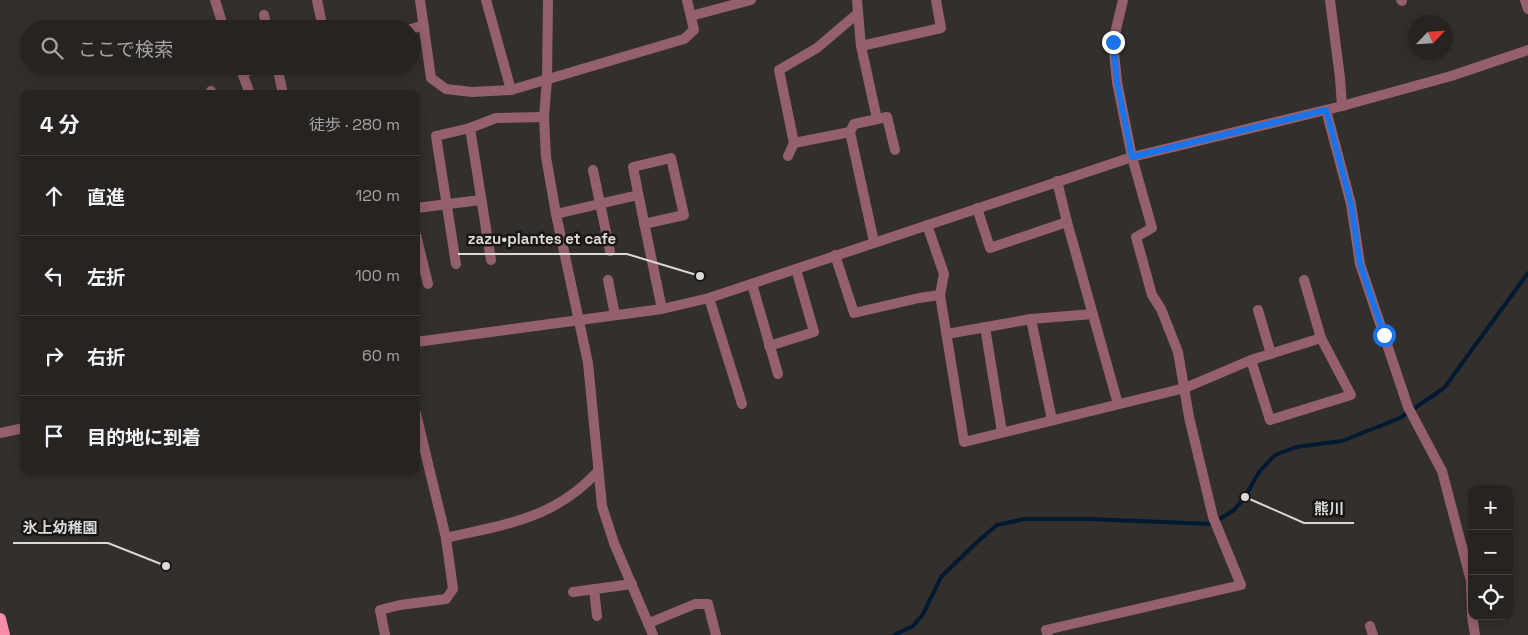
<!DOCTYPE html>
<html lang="ja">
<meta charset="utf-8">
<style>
:root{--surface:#262321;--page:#2e2b2a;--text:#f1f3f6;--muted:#a4a4a5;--line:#42403f}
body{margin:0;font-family:"Space Grotesk","Noto Sans JP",sans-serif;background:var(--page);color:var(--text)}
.controls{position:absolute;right:15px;bottom:15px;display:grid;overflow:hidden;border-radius:10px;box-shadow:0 2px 12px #0003}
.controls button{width:45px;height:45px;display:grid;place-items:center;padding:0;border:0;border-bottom:1px solid var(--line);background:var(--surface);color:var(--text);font:25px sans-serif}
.compass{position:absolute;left:1408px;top:15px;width:45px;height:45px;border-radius:50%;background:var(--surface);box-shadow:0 2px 12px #0003;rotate:65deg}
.stop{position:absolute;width:15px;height:15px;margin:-11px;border:4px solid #1a73e8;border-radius:50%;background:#fff}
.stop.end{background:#1a73e8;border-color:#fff;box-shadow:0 1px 5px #0008}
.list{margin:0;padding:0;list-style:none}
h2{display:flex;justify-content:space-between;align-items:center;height:65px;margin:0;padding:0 20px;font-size:21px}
h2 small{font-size:16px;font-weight:400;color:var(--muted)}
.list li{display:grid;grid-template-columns:32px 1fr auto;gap:15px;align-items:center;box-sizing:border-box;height:80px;padding:0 20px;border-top:1px solid var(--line)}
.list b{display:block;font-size:19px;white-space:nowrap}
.list em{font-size:16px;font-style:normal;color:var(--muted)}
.icon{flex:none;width:28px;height:28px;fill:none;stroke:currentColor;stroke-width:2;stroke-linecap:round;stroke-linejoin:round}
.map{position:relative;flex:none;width:1528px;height:635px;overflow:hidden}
.search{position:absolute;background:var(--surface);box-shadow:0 2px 12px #0003;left:20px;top:20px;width:400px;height:55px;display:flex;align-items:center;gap:12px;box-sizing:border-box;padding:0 18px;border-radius:28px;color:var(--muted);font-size:19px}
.panel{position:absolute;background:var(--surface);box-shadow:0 2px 12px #0003;left:20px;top:90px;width:400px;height:385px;border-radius:10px}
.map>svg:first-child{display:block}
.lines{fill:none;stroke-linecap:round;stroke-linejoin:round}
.stream{stroke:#011a32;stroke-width:4}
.minor{stroke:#94606d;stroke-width:10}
.tertiary{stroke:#94606d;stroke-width:10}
.primary{stroke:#f88daa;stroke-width:12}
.route{stroke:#1a73e8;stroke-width:6}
.leader{fill:none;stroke:#dad9d7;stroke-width:2}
.callout-dot{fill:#dad9d7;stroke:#191716;stroke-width:2}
.callout-label{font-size:15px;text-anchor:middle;font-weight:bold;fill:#dad9d7;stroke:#191716;stroke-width:5;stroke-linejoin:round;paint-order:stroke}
</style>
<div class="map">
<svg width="1528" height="635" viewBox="0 0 1528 635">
<rect width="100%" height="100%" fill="#322f2c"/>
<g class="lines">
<path class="stream" d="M894,635L913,626L923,614L941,577L976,543L997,525L1024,519H1089L1212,524L1234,510L1245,497L1259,472L1275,455L1296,447L1342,441L1400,418L1444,388L1528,273"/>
<g class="minor">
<path d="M215,0L224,29"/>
<path d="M317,0L323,29"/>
<path d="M420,0L431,78L446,89L472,92L511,90L684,39L694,30L687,0"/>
<path d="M486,0L511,90"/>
<path d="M548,0L547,79L544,117L546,157L556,214L588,363L602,506L614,543L653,635"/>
<path d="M857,0L861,46L877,119"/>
<path d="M1330,0L1340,78L1342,106"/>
<path d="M1401,0L1402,1"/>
<path d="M1525,0L1528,9"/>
<path d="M264,15L267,29"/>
<path d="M691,16L751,0"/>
<path d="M411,29L424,25"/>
<path d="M861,46L941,28L936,0"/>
<path d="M277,66L283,94"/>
<path d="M240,67L250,94"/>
<path d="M242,72L275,66"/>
<path d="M211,91L212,94"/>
<path d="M1326,110L1351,204L1360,264L1408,407L1442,471L1471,581L1472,613"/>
<path d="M470,128L491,260"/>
<path d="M850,132L874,242"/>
<path d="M794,143L779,70L817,48L858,13"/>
<path d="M788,156L794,143L850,132L854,124L887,117L895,150"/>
<path d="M593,170L610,251"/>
<path d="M1057,181L1067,222L1118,404"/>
<path d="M416,208L481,200"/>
<path d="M977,208L990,248L1067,222"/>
<path d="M556,214L638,195"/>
<path d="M644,224L684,215L671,158L633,167C642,214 652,261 662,309"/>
<path d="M927,225L944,274L940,295L964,442L1185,388L1251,360L1321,338"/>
<path d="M416,235L428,284"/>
<path d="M835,255L854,313L919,298L940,295"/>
<path d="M456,264L436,136L470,128L496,118L544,117"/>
<path d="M608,280L615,315"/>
<path d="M752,284L778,374"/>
<path d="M709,298L742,404"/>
<path d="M1258,310L1271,354"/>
<path d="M1031,319L1052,420"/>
<path d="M985,327L1002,432"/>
<path d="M947,334L1031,319L1093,314"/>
<path d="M769,346L814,332L796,269"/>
<path d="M1251,360L1270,420L1351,395L1321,338L1304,280"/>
<path d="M446,538C505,524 555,519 598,471"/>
<path d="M594,589L597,616"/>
<path d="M573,592L632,584"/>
<path d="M1472,616L1475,635"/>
<path d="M649,623L695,604H708L716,635"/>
<path d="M1370,626L1373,635"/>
<path d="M385,635L380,610L400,605L446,599L453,589L446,538L416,414"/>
<path d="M1048,635L1046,630L1241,585L1213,517L1189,417L1178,352L1161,309L1152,295L1136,237L1152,228L1132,157L1117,82L1113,42L1123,0"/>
</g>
<g class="tertiary">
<path d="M416,342L662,309L709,298L1132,157L1342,106L1451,76L1528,50"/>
<path d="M0,433L24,428"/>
</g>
<path class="primary" d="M0,619L4,635"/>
</g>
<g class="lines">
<path class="route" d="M1113,42L1117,82L1132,157L1326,110L1351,204L1360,264L1384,335"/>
</g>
<path class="leader" d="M700 276L627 254H458M1245 497L1304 523H1354M166 566L108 543H13"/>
<g class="callout-dot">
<circle cx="700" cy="276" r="5"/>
<circle cx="1245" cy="497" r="5"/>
<circle cx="166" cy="566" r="5"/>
</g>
<g class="callout-label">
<text x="542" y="244">zazu•plantes et cafe</text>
<text x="1329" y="514">熊川</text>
<text x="60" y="533">氷上幼稚園</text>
</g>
</svg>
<div class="controls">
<button>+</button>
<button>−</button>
<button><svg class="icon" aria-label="locate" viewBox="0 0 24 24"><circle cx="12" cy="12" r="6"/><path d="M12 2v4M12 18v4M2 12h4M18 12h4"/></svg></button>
</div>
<svg class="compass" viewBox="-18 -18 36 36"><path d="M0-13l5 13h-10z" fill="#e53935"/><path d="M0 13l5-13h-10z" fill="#a4a4a5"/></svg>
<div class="stop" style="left:1384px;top:335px"></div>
<div class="stop end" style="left:1113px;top:42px"></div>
<div class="search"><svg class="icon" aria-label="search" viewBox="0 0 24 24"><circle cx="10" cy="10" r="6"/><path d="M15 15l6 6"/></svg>ここで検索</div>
<section class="panel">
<h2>4 分<small>徒歩 · 280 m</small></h2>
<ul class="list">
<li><svg class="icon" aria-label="ahead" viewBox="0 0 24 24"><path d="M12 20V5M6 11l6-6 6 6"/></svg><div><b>直進</b></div><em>120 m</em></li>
<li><svg class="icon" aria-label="left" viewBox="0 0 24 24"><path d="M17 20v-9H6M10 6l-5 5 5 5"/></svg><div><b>左折</b></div><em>100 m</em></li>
<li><svg class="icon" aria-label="right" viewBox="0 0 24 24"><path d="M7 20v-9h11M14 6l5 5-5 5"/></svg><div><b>右折</b></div><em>60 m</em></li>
<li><svg class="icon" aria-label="arrive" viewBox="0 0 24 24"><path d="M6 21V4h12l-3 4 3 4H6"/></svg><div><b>目的地に到着</b></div></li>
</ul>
</section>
</div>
